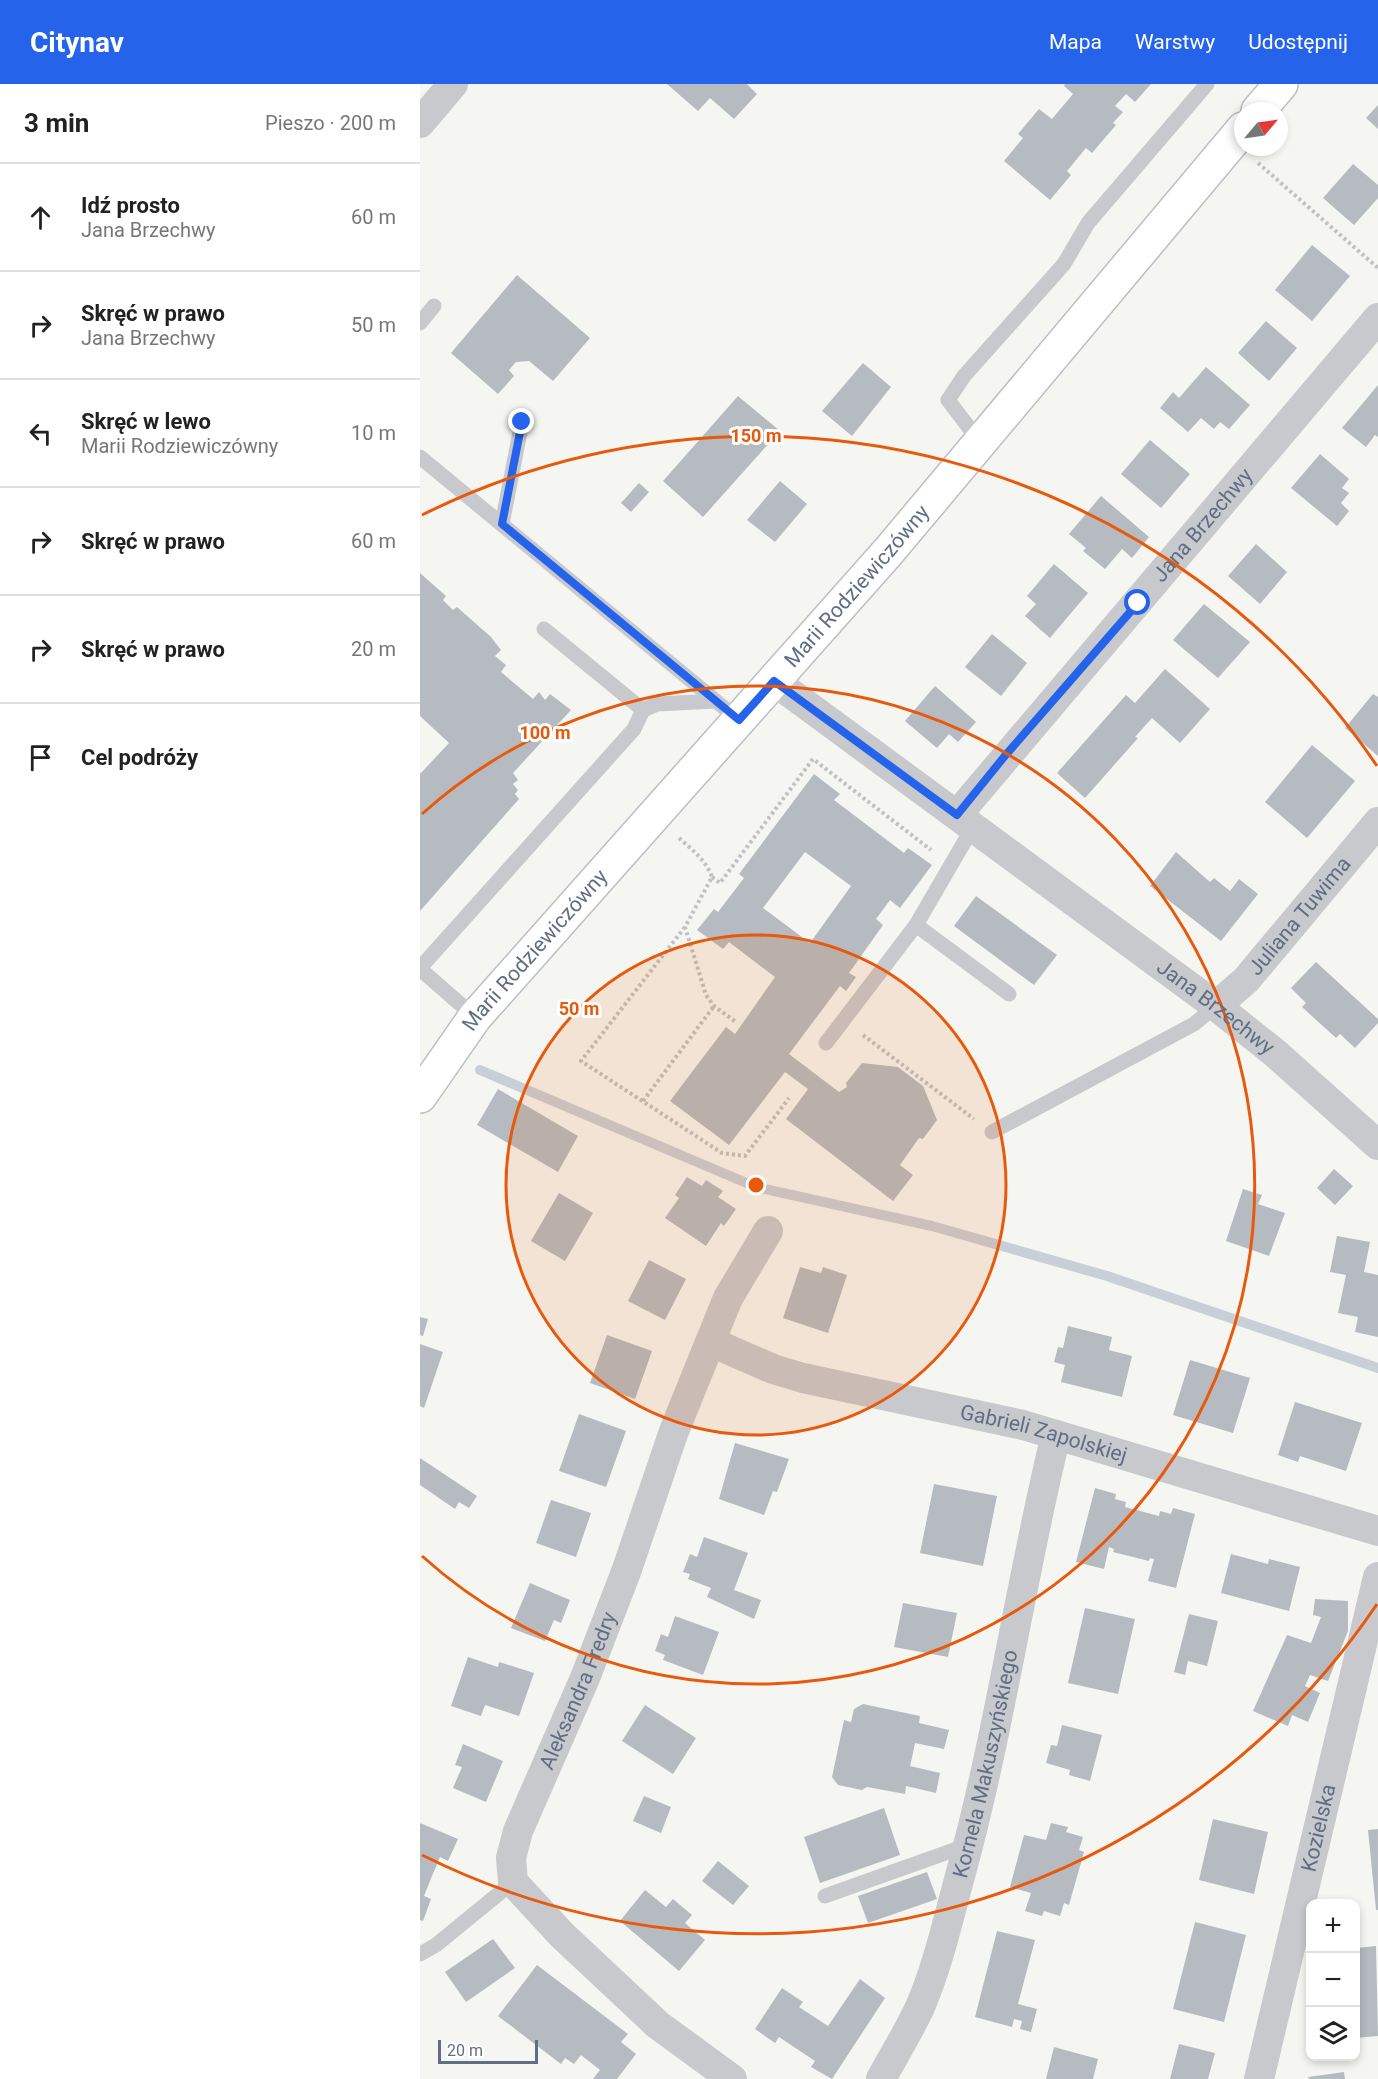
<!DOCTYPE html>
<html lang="pl">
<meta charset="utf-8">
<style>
:root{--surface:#fff;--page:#f2f2f2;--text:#222;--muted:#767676;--line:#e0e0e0;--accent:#2563eb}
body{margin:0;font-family:Roboto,sans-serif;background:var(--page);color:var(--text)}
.controls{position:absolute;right:18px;bottom:18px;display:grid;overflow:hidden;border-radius:12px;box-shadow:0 3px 9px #0003}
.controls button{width:54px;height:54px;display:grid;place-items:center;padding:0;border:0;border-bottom:2px solid var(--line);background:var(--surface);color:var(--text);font:30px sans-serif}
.compass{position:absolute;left:814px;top:18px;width:54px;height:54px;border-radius:50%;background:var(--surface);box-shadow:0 3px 9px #0003;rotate:61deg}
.scale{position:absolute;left:18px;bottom:15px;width:100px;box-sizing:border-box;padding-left:6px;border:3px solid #616d85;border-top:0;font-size:16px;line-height:21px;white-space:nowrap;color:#616d85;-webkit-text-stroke:4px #fff;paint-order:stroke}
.stop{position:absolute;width:18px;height:18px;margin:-14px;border:4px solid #2563eb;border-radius:50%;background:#fff}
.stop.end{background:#2563eb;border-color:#fff;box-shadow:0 2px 6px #0008}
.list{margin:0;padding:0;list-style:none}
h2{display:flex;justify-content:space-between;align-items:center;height:78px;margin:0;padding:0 24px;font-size:26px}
h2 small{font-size:20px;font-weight:400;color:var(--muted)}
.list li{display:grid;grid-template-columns:39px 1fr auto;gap:18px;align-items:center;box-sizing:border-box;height:108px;padding:0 24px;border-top:2px solid var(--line)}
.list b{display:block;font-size:22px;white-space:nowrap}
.list p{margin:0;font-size:20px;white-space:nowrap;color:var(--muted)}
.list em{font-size:20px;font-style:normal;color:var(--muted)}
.icon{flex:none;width:33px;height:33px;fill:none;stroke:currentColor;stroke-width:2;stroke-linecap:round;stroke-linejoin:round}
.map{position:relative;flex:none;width:958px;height:1995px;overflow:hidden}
header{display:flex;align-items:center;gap:36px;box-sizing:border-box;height:84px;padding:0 30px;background:var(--accent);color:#fff}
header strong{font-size:28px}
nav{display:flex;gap:33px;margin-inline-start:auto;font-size:21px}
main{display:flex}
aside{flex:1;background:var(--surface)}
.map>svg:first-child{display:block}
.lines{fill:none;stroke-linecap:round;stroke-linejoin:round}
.stream{stroke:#c9cfd6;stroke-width:10}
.building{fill:#b6bbc1;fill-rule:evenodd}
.secondary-casing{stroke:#bbbec3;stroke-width:36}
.path{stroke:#c0c1c3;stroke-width:4;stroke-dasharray:3 3;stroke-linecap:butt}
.lane{stroke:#c7c9cd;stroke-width:15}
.street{stroke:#c7c9cd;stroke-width:30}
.secondary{stroke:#fff;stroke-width:33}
.route{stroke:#2563eb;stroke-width:8}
.ring{fill:none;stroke:#e8590c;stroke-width:3}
.labels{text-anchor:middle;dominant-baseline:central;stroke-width:6;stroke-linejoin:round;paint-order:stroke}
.street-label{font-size:21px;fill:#616d85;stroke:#fff}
.centre{fill:#e8590c;stroke:#fff;stroke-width:3}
.ring-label{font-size:18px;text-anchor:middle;font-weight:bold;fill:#e8590c;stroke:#fff;stroke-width:6;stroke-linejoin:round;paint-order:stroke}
</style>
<header>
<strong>Citynav</strong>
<nav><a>Mapa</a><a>Warstwy</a><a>Udostępnij</a></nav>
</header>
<main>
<aside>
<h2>3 min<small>Pieszo · 200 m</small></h2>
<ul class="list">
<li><svg class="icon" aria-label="ahead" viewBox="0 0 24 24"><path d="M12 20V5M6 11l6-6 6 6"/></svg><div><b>Idź prosto</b><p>Jana Brzechwy</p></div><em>60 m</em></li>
<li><svg class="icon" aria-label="right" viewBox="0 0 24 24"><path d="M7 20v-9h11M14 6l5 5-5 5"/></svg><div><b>Skręć w prawo</b><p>Jana Brzechwy</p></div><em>50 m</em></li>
<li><svg class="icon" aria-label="left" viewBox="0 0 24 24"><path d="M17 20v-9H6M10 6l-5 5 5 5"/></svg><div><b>Skręć w lewo</b><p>Marii Rodziewiczówny</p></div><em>10 m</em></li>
<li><svg class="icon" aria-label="right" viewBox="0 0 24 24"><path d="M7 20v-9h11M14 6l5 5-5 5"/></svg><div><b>Skręć w prawo</b></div><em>60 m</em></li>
<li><svg class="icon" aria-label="right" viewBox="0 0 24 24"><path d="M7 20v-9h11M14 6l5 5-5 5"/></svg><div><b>Skręć w prawo</b></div><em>20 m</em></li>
<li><svg class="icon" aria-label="arrive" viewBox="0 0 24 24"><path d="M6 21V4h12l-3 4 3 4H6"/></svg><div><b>Cel podróży</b></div></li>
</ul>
</aside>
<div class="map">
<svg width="958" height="1995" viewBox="0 0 958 1995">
<rect width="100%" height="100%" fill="#f5f6f1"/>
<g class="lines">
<path class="stream" d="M60,986L336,1103L512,1142L687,1192L958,1284"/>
</g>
<g class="building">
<path d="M247,0H327L337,10L314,35L290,14L278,27Z"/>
<path d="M645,0H731L715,18L706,10L695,22L703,28L693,39L696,41L672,69L666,64L647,87L651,91L630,116L584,77L603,54L598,50L619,25L632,35L653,10L644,2Z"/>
<path d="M958,21V45L946,34Z"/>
<path d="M933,80L958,101V114L934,141L903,114Z"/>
<path d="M892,161L930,192L892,237L855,206Z"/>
<path d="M97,191L170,254L133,297L109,277L96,278L89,286L94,292L78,310L31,269Z"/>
<path d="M846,237L877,264L849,297L818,269Z"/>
<path d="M443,279L471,303L432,352L402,327Z"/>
<path d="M786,283L830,321L809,345L800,338L794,345L781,334L768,348L740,324L753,308L759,314Z"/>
<path d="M958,301V353L955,351L946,363L922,344Z"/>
<path d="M318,312L360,347L283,433L243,397Z"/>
<path d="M730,356L770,390L741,424L701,390Z"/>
<path d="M900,370L929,395L922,404L929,409L921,419L929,427L917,442L871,404Z"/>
<path d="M360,397L387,420L355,458L327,436Z"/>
<path d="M219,399L229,408L211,428L201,419Z"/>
<path d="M681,412L729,453L712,474L702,465L685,485L663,467L666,464L649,450Z"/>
<path d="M836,460L867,488L840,520L808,492Z"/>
<path d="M634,480L668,509L630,554L605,532L616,520L607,512Z"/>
<path d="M0,489L26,512L23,516L33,526L37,523L71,553L81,566L75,572L86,581L81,588L113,615L119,608L125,616L130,610L151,626L93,689L98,696L93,700L98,706L95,710L99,715L0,827V690L29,659L0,632Z"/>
<path d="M784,520L830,558L798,594L753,556Z"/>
<path d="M572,550L607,579L581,612L545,583Z"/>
<path d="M745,585L790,625L760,659L732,634L715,653L718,654L665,714L637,689L706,611L715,619Z"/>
<path d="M515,602L556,638L538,658L529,650L517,664L485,637Z"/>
<path d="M953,610L958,613V672L925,644Z"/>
<path d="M892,661L935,697L887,754L845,718Z"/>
<path d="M394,690L420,710L414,716L484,769L488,764L512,781L480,824L470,816L456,835L463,841L429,889L436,893L426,907L420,902L369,970L419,1008L427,1003L426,999L442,979L478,983L503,1002L517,1036L503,1055L499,1054L480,1081L493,1091L473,1117L366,1035L388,1005L365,988L309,1061L250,1017L306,943L315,950L355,893L309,858L303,865L277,846L294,825L298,828L324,794L319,790ZM385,768L431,802L390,859L343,824Z"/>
<path d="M756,768L790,798L794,794L810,807L819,795L838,810L801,857L730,802Z"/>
<path d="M556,812L637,871L614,901L534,842Z"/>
<path d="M896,878L958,935V939L935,964L920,950L916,954L882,923L886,919L871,904Z"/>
<path d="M78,1005L158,1052L138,1088L57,1041Z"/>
<path d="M914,1085L933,1102L915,1121L897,1104Z"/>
<path d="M267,1093L282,1102L286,1096L303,1107L298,1113L316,1125L304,1142L301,1139L286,1162L245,1134L259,1114L255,1111Z"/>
<path d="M823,1105L842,1111L838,1120L865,1129L849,1172L806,1157Z"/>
<path d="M139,1109L173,1129L145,1177L111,1157Z"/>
<path d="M917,1152L950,1158L944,1188L958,1191V1253L935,1248L938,1233L918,1229L926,1191L910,1188Z"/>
<path d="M229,1176L266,1195L245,1236L208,1217Z"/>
<path d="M380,1183L401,1189L403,1183L427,1191L408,1249L363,1234Z"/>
<path d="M0,1233L8,1235L3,1252L0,1251Z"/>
<path d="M648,1242L692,1253L689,1266L712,1272L702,1313L641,1298L645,1281L634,1278L638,1263L643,1264Z"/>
<path d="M187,1251L232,1267L215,1315L170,1299Z"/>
<path d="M0,1260L23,1268L4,1324L0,1322Z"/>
<path d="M770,1276L830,1294L813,1349L753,1331Z"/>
<path d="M875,1318L942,1339L926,1387L880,1372L878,1378L858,1371Z"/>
<path d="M159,1330L206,1347L186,1403L139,1387Z"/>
<path d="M315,1359L369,1375L357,1408L353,1407L344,1431L299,1415Z"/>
<path d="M0,1374L57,1412L49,1424L39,1418L35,1425L0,1401Z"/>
<path d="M514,1400L577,1412L563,1482L500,1469Z"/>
<path d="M675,1404L696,1410L695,1415L706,1418L705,1423L739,1432L740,1427L751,1430L753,1424L775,1430L756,1504L728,1497L734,1475L730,1474L729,1477L693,1468L694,1465L689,1463L684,1485L656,1478Z"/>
<path d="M131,1416L171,1429L156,1473L116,1459Z"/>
<path d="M284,1453L328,1469L314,1506L341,1516L334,1535L287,1513L291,1504L268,1495L270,1490L263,1488L270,1470L277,1473Z"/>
<path d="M811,1470L848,1480L849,1475L880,1483L869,1527L801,1509Z"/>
<path d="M110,1499L150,1516L141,1539L134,1536L125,1557L91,1544Z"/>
<path d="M895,1515L928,1517V1547L908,1597L890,1591L885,1602L900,1609L888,1638L872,1631L868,1642L833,1627L867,1551L891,1559L901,1533L893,1531Z"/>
<path d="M483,1519L537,1529L528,1573L474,1563Z"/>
<path d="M665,1524L715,1535L698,1610L648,1599Z"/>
<path d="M769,1530L798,1537L787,1582L768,1577L765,1591L754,1588Z"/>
<path d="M255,1532L299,1548L283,1591L243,1576L245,1571L235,1567L241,1550L248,1553Z"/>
<path d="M48,1573L78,1583L79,1578L114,1589L99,1632L65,1621L61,1632L31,1622Z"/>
<path d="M443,1620L500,1632L499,1639L529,1646L524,1665L495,1659L492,1674L490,1682L520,1689L516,1709L486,1702L485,1710L447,1703L442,1706L418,1701L412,1693L424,1636L431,1638L434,1625Z"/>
<path d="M225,1621L276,1654L253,1690L202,1657Z"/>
<path d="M642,1641L682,1651L670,1697L649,1691L650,1686L626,1679L631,1661L637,1662Z"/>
<path d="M43,1660L83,1677L66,1718L33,1704L42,1683L35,1681Z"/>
<path d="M224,1712L251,1723L241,1749L213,1737Z"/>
<path d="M464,1724L480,1771L400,1799L384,1753Z"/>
<path d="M793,1735L848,1748L834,1810L779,1796Z"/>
<path d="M0,1739L38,1755L28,1777L20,1773L12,1792L4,1812L11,1815L3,1837L0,1836Z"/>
<path d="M631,1739L648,1743L646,1748L663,1753L659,1766L664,1768L649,1821L644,1819L640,1832L624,1827L622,1832L605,1827L611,1809L590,1803L604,1751L626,1756Z"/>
<path d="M958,1745V1826H956L948,1746Z"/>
<path d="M298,1777L329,1802L313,1821L282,1797Z"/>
<path d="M507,1788L517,1815L448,1839L438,1812Z"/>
<path d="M225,1806L246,1823L253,1815L272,1831L265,1839L285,1856L259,1887L200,1837Z"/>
<path d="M775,1838L826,1851L804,1938L753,1925Z"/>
<path d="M577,1847L615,1856L598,1920L617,1925L611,1948L600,1945L602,1937L594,1935L592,1943L555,1933Z"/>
<path d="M73,1855L95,1884L46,1918L25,1888Z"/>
<path d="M956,1862L958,1952L936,1954V1864Z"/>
<path d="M117,1881L208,1950L201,1958L216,1970L197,1995H173L180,1986L161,1971L154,1980L145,1974L141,1980L78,1932Z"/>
<path d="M440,1895L465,1914L412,1995L391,1983L395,1977L359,1953L355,1959L335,1945L362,1904L383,1918L379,1923L408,1942Z"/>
<path d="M759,1960L795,1969L788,1995H750Z"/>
<path d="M634,1963L678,1975L673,1995H626Z"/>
<path d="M924,1988L925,1995H889L888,1993Z"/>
</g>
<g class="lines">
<defs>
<g id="secondary">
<path d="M838,27L861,0"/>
<path id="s8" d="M0,1012L55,933L468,468L823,45"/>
</g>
</defs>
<use href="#secondary" class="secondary-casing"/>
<g class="path">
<path d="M838,79L958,184"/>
<path d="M259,754C272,766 286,776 292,793L265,843L286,911L294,922L316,938"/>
<path d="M292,793L300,799L393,675L511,766"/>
<path d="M265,843L161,977L302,1069L325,1072L369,1014"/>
<path d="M443,951L554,1035"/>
<path d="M223,1017L294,922"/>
</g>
<g class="lane">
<path d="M0,239L14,222"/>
<path d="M560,358L528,316L544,292L644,180L668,139L787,0"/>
<path d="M0,373L319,636"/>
<path d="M82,440L102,338"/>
<path d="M124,545L223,626"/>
<path d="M496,841L589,910"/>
<path d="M0,884L214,645L223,626L237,620L295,617"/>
<path d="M0,885L55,933"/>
<path d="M406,959L496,841L553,743"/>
<path d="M572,1048L774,940L796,922"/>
<path d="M405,1812L548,1761"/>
<path d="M0,1870L16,1861L93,1798"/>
</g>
<g class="street">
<path d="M0,39L33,0"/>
<path id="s1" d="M354,597L796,922L855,969L958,1061"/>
<path id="s2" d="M537,731L958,234"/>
<path id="s3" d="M796,922L826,896L958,738"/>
<path id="s4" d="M291,1258L353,1285L383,1294L603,1341L958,1447"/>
<path id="s5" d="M312,1995L238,1941L142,1851L93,1798L91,1774L98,1747L165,1594L206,1488L254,1347L308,1214L348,1147"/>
<path id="s6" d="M461,1995C474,1971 489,1947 500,1923C518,1881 528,1836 540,1792C580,1647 600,1498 636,1351"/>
<path id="s7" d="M839,1995L958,1493"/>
</g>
<use href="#secondary" class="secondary"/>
</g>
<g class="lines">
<path class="route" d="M102,338L82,440L319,636L354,597L537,731L584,673L718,519"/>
</g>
<circle cx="336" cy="1101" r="250" fill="#e8590c" fill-opacity=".12"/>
<g class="ring">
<circle cx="336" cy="1101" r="250"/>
<path d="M2 730A499 499 0 1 1 2 1472"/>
<path d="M957 1520A749 749 0 0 1 2 1771M2 431A749 749 0 0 1 957 682"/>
</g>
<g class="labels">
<g class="street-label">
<text stroke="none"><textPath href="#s2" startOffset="380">Jana Brzechwy</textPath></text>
<text stroke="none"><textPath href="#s8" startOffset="672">Marii Rodziewiczówny</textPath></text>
<text stroke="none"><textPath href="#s3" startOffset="123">Juliana Tuwima</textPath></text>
<text stroke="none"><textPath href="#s8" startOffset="186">Marii Rodziewiczówny</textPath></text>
<text stroke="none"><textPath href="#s1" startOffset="549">Jana Brzechwy</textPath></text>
<text stroke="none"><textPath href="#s4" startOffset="346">Gabrieli Zapolskiej</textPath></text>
<text stroke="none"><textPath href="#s5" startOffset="500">Aleksandra Fredry</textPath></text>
<text stroke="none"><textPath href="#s6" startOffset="334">Kornela Makuszyńskiego</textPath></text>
<text stroke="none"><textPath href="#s7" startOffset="258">Kozielska</textPath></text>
</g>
</g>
<circle cx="336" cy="1101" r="9" class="centre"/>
<g class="ring-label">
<text x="336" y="358">150 m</text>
<text x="125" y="655">100 m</text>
<text x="159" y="931">50 m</text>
</g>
</svg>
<div class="controls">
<button>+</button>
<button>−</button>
<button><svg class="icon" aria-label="layers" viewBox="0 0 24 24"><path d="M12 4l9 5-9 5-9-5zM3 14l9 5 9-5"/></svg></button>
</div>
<svg class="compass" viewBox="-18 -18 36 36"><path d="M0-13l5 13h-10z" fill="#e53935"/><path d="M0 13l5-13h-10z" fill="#767676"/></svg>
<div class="scale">20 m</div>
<div class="stop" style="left:718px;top:519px"></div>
<div class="stop end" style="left:102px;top:338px"></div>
</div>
</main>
